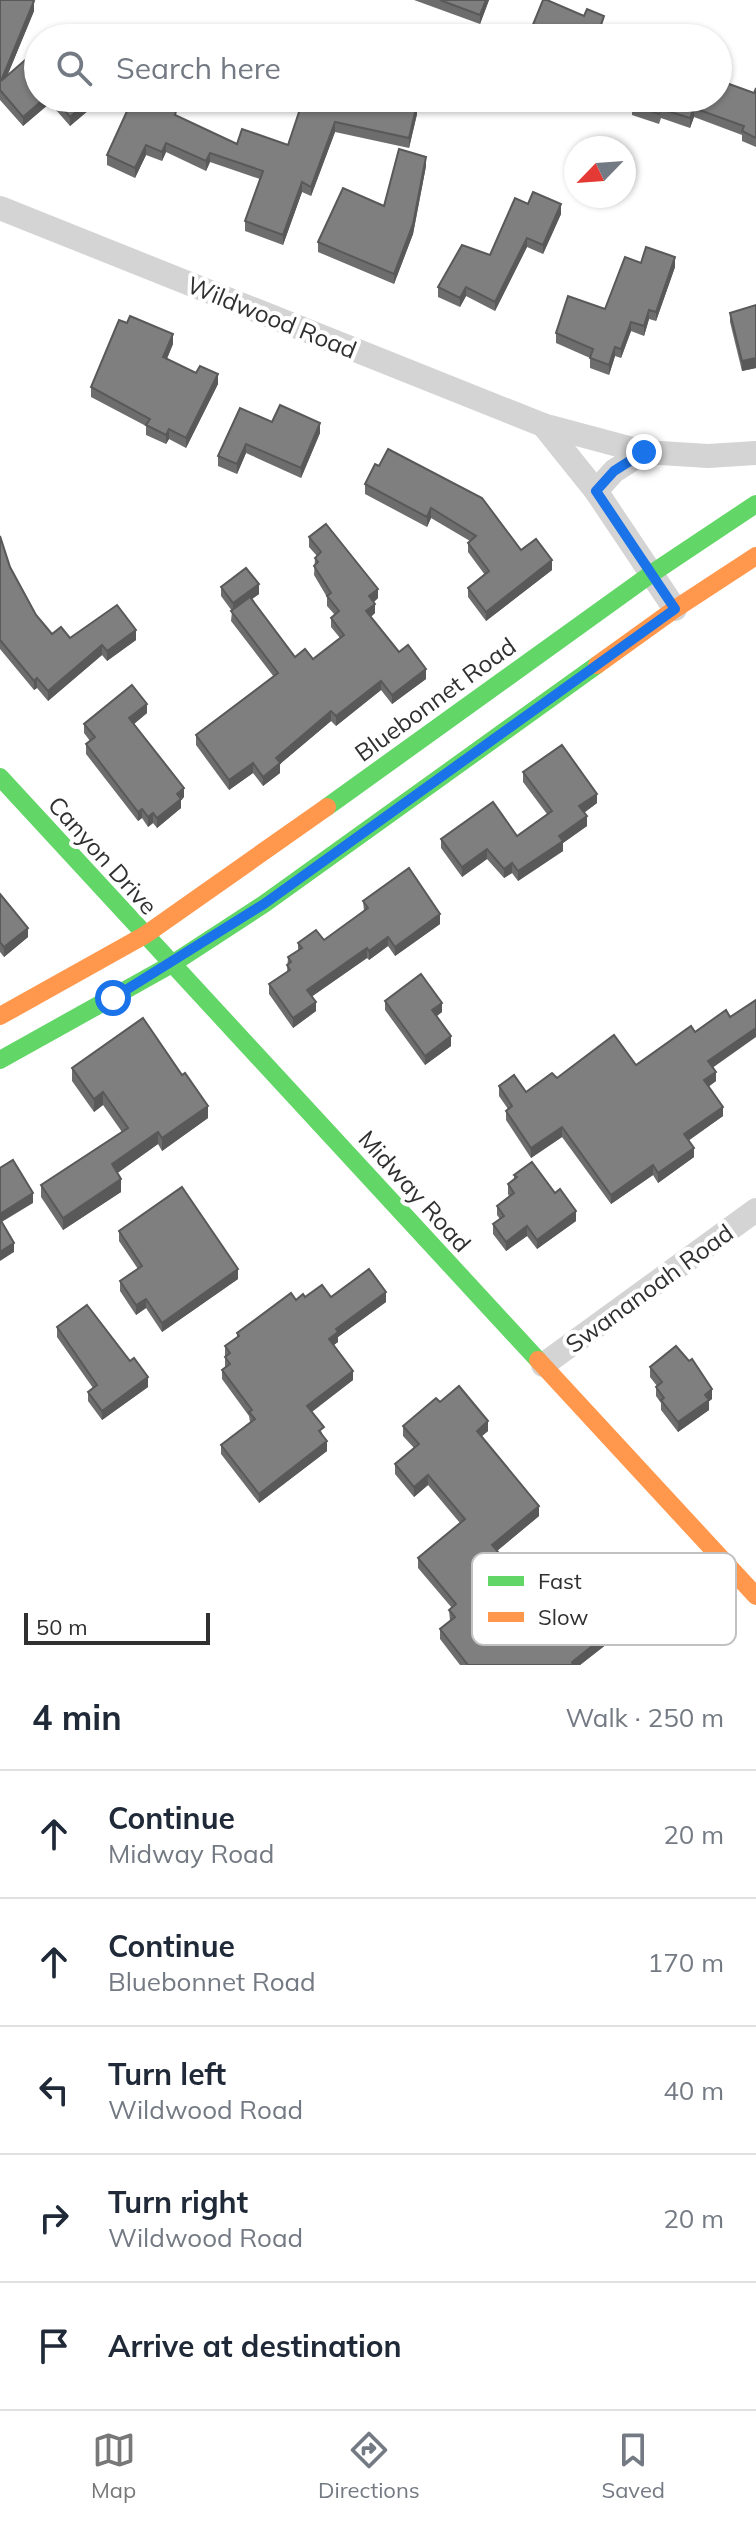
<!DOCTYPE html>
<meta charset="utf-8">
<style>
:root{--surface:#fff;--page:#f2f2f3;--text:#1f2937;--muted:#747a83;--line:#e0e1e3;--accent:#787878}
body{margin:0;font-family:Mulish,sans-serif;background:var(--page);color:var(--text)}
.compass{position:absolute;left:564px;top:136px;width:72px;height:72px;border-radius:50%;background:var(--surface);box-shadow:0 2px 6px #0004;rotate:245deg}
.scale{position:absolute;left:24px;bottom:20px;width:186px;box-sizing:border-box;padding-left:8px;border:4px solid #303030;border-top:0;font-size:22px;line-height:28px;white-space:nowrap;color:#303030;-webkit-text-stroke:6px #fff;paint-order:stroke}
.stop{position:absolute;width:24px;height:24px;margin:-18px;border:6px solid #1a73e8;border-radius:50%;background:#fff}
.stop.end{background:#1a73e8;border-color:#fff;box-shadow:0 2px 8px #0008}
.list{margin:0;padding:0;list-style:none}
h2{display:flex;justify-content:space-between;align-items:center;height:104px;margin:0;padding:0 32px;font-size:34px}
h2 small{font-size:26px;font-weight:400;color:var(--muted)}
.list li{display:grid;grid-template-columns:52px 1fr auto;gap:24px;align-items:center;box-sizing:border-box;height:128px;padding:0 32px;border-top:2px solid var(--line)}
.list b{display:block;font-size:30px;white-space:nowrap}
.list p{margin:0;font-size:26px;white-space:nowrap;color:var(--muted)}
.list em{font-size:26px;font-style:normal;color:var(--muted)}
.icon{flex:none;width:44px;height:44px;fill:none;stroke:currentColor;stroke-width:2;stroke-linecap:round;stroke-linejoin:round}
.map{position:relative;flex:none;width:756px;height:1665px;overflow:hidden}
.search{position:absolute;background:var(--surface);box-shadow:0 2px 6px #0004;left:24px;right:24px;top:24px;height:88px;display:flex;align-items:center;gap:20px;box-sizing:border-box;padding:0 28px;border-radius:44px;color:var(--muted);font-size:30px}
.sheet{height:744px;background:var(--surface)}
nav{display:flex;justify-content:space-around;align-items:center;box-sizing:border-box;height:112px;border-top:2px solid var(--line);background:var(--surface);font-size:22px;color:var(--muted)}
nav a{display:grid;justify-items:center;gap:4px}
nav .on{color:var(--accent)}
.map>svg:first-child{display:block}
.lines{fill:none;stroke-linecap:round;stroke-linejoin:round}
.street{stroke:#d4d4d4;stroke-width:24}
.fast{stroke:#63d668;stroke-width:18}
.slow{stroke:#ff974d;stroke-width:18}
.wall{fill:#6d6d6d}
.shaded-wall{fill:#595959}
.building{fill:#7f7f7f;stroke:#595959;stroke-width:2}
.route{stroke:#1a73e8;stroke-width:10}
.labels{text-anchor:middle;dominant-baseline:central;stroke-width:8;stroke-linejoin:round;paint-order:stroke}
.street-label{font-size:24px;fill:#303030;stroke:#fff}
.key{fill:#fff;stroke:#c1c1c1;stroke-width:2}
.key-label{font-size:22px;fill:#303030}
</style>
<div class="map">
<svg width="756" height="1665" viewBox="0 0 756 1665">
<rect width="100%" height="100%" fill="#fff"/>
<g class="lines">
<g class="street">
<path d="M0,208L543,425L596,491L675,609"/>
<path d="M543,425L644,452L708,456L756,453"/>
<path d="M596,491L614,471L644,452"/>
<path d="M543,1365L756,1210"/>
</g>
<g class="fast">
<path d="M0,777L538,1360"/>
<path d="M327,807L651,574L756,504"/>
<path d="M0,1060L172,964L264,904L597,665"/>
</g>
<g class="slow">
<path d="M597,665L675,609L756,556"/>
<path d="M0,1016L145,935L327,807"/>
<path d="M538,1360L756,1596"/>
</g>
</g>
<g class="wall">
<path d="M0,0L34,11L7,76L38,98H103L70,126L50,103L23,126L0,100Z"/>
<path d="M414,0H489L480,24Z"/>
<path d="M584,16L604,25L603,29L625,38H530V32Z"/>
<path d="M756,88V147L742,141V135L694,117L690,128L661,118L659,124L632,115V105L754,93Z"/>
<path d="M284,98H387L417,114L409,148L335,132L311,196L302,192L283,245L245,231V221L260,179L210,162L206,171L166,152L162,161L146,155L135,178L107,165V155L176,116L237,144L288,145L299,111L284,106Z"/>
<path d="M426,166L413,234L394,284L318,252V242L384,206Z"/>
<path d="M528,204L561,214L543,254L527,247L495,311L466,296L460,307L438,297V287L490,255Z"/>
<path d="M641,263L675,267L656,321L649,319L644,336L631,331L621,358L615,356L609,375L590,368V358L556,343V333L605,309Z"/>
<path d="M756,305V368L742,371L730,322V313Z"/>
<path d="M173,344L167,359L218,384L186,448L169,439L166,444L146,435V426L91,397V387Z"/>
<path d="M272,422L320,433L301,478L246,453L237,474L218,466V456Z"/>
<path d="M375,464L521,550L552,570L486,621L468,597V588L485,575L468,552V543L470,541L431,518L427,527L365,494V484Z"/>
<path d="M0,536L10,567L36,615L52,634L70,638L136,640L107,661L102,655L48,701L37,688L34,690L0,649Z"/>
<path d="M309,537L378,598L374,602L375,613L371,617L399,652L426,679L392,704L381,690L336,726L331,721L280,764V773L263,786L253,773L229,790L196,745V735L274,677L231,621L232,611L221,596V587L259,594L251,599L295,657L313,659L340,638L331,627V618L335,615L327,606V597L314,575L315,558L317,556L309,547Z"/>
<path d="M147,713L134,724L184,797L181,800V808L157,828L153,823L148,827L142,818L138,821L86,754V744L90,741L84,733V724Z"/>
<path d="M523,772L597,803L584,813L587,826L563,843V851L518,881L512,873L504,878L487,859L462,877L441,848V839L517,836L547,814L523,782Z"/>
<path d="M0,894L28,937L4,957L0,952Z"/>
<path d="M363,901L440,924L395,956L388,946L369,960L367,958L312,996L316,1011L293,1028L269,994V984L287,972L288,957L298,950V943L324,940L364,911Z"/>
<path d="M385,1001L442,1012L436,1016L451,1046L425,1065L385,1010Z"/>
<path d="M636,1065L713,1067L716,1081L708,1087L723,1116L688,1140L694,1157L658,1183L653,1175L611,1204L562,1137L531,1158L506,1120V1111L508,1109L499,1096V1086L526,1092L557,1078Z"/>
<path d="M72,1068L208,1118L162,1151L158,1144L117,1173L121,1192L63,1230L41,1197V1185L122,1132L103,1105L94,1112L72,1081Z"/>
<path d="M514,1175L576,1221L537,1249L527,1236L506,1251L493,1234V1224L500,1219L497,1215V1206L509,1196L508,1194V1184L514,1179Z"/>
<path d="M119,1231L238,1279L162,1332L146,1308L136,1315L120,1291V1281L138,1269L119,1241Z"/>
<path d="M305,1297H331L386,1302L338,1337V1342L333,1345L353,1380L312,1412L324,1437L327,1451L259,1503L221,1454V1445L250,1422L249,1416L222,1379V1370L225,1367V1346L237,1337V1333L296,1300Z"/>
<path d="M57,1327L130,1361L148,1387L102,1420L88,1401V1392L93,1388L57,1337Z"/>
<path d="M650,1367L712,1399L709,1401V1410L678,1432L661,1410V1403L656,1396V1387L657,1386L650,1377Z"/>
<path d="M440,1402L488,1431L481,1437L539,1516L497,1551L519,1577L552,1593L531,1610L551,1635L612,1640L580,1665H460L440,1639V1629L450,1621L449,1610L452,1608L418,1568V1558L460,1523L428,1485L414,1497L395,1474V1464L414,1448L403,1436V1426Z"/>
</g>
<g class="shaded-wall">
<path d="M486,0H489L480,24V15Z"/>
<path d="M34,1V11L1,91V81Z"/>
<path d="M45,98H50V103L23,126V117Z"/>
<path d="M92,98H103L70,126V117Z"/>
<path d="M417,104V114L409,148V138Z"/>
<path d="M694,108V117L690,128V118Z"/>
<path d="M335,122V132L311,196V187Z"/>
<path d="M166,143V152L162,161V152Z"/>
<path d="M146,145V155L135,178V168Z"/>
<path d="M210,153V162L206,171V161Z"/>
<path d="M426,157V166L413,234L394,284V274Z"/>
<path d="M302,182V192L283,245V235Z"/>
<path d="M561,204V214L543,254V245Z"/>
<path d="M527,238V247L495,311V302Z"/>
<path d="M675,257V267L656,321V312Z"/>
<path d="M466,287V296L460,307V298Z"/>
<path d="M649,310V319L644,336V326Z"/>
<path d="M631,322V331L621,358V349Z"/>
<path d="M173,334V344L163,367V357Z"/>
<path d="M615,347V356L609,375V365Z"/>
<path d="M756,358V368L742,371V361Z"/>
<path d="M218,374V384L186,448V438Z"/>
<path d="M320,423V433L301,478V468Z"/>
<path d="M169,429V439L166,444V435Z"/>
<path d="M246,444V453L237,474V464Z"/>
<path d="M431,508V518L427,527V517Z"/>
<path d="M552,560V570L486,621V612Z"/>
<path d="M259,584V594L233,613V603Z"/>
<path d="M378,589V598L369,606V596Z"/>
<path d="M375,604V613L366,620V611Z"/>
<path d="M136,630V640L107,661V651Z"/>
<path d="M102,645V655L48,701V691Z"/>
<path d="M426,669V679L392,704V695Z"/>
<path d="M37,678V688L34,690V681Z"/>
<path d="M381,681V690L336,726V716Z"/>
<path d="M147,704V713L129,728V718Z"/>
<path d="M331,711V721L280,764V773L263,786V777L276,758Z"/>
<path d="M253,763V773L229,790V780Z"/>
<path d="M184,788V797L181,800V808L157,828V818L177,794Z"/>
<path d="M597,794V803L579,816V806Z"/>
<path d="M142,809V818L138,821V812Z"/>
<path d="M153,813V823L148,827V817Z"/>
<path d="M587,816V826L563,843V851L518,881V871L559,836Z"/>
<path d="M487,849V859L462,877V867Z"/>
<path d="M512,863V873L504,878V869Z"/>
<path d="M440,914V924L395,956V947Z"/>
<path d="M28,928V937L4,957V947Z"/>
<path d="M388,937V946L369,960V951Z"/>
<path d="M367,948V958L307,1000V990Z"/>
<path d="M316,1002V1011L293,1028V1018Z"/>
<path d="M442,1003V1012L432,1020V1010Z"/>
<path d="M756,1028V1037L708,1071V1061Z"/>
<path d="M451,1036V1046L425,1065V1056Z"/>
<path d="M716,1072V1081L704,1090V1080Z"/>
<path d="M103,1092V1105L94,1112V1099Z"/>
<path d="M208,1106V1118L162,1151V1138Z"/>
<path d="M723,1107V1116L684,1144V1134Z"/>
<path d="M562,1127V1137L531,1158V1148Z"/>
<path d="M158,1132V1144L112,1177V1164Z"/>
<path d="M694,1148V1157L658,1183V1173Z"/>
<path d="M653,1165V1175L611,1204V1195Z"/>
<path d="M121,1179V1192L63,1230V1218Z"/>
<path d="M33,1193V1203L0,1223V1214Z"/>
<path d="M576,1211V1221L537,1249V1240Z"/>
<path d="M527,1226V1236L506,1251V1242Z"/>
<path d="M14,1243V1252L0,1261V1252Z"/>
<path d="M238,1269V1279L162,1332V1323Z"/>
<path d="M386,1292V1302L338,1337V1342L329,1349V1339L336,1329Z"/>
<path d="M146,1299V1308L136,1315V1305Z"/>
<path d="M353,1371V1380L307,1415V1406Z"/>
<path d="M148,1377V1387L102,1420V1411Z"/>
<path d="M712,1389V1399L709,1401V1410L678,1432V1422Z"/>
<path d="M488,1421V1431L477,1440V1431Z"/>
<path d="M327,1441V1451L259,1503V1494Z"/>
<path d="M428,1475V1485L414,1497V1487Z"/>
<path d="M539,1506V1516L492,1555V1545Z"/>
<path d="M552,1584V1593L527,1613V1604Z"/>
<path d="M612,1630V1640L580,1665H572V1662Z"/>
</g>
<g class="building">
<path d="M0,0H31L34,1L1,81L38,49V98H45L23,117L0,90Z"/>
<path d="M440,0H486L480,15Z"/>
<path d="M543,0H547L584,16L587,9L604,16L600,28L625,38H546L530,32Z"/>
<path d="M64,31L70,38H51L56,34L58,36Z"/>
<path d="M718,80L754,93L756,88V138L742,131L744,126L694,108L690,118L661,109L659,114L632,105L635,98H718Z"/>
<path d="M54,98H92L70,117Z"/>
<path d="M133,98H148L176,111L175,115L237,144L242,129L288,145L302,103L288,98H387L417,104L409,138L335,122L311,187L302,182L283,235L245,221L263,171L210,153L206,161L166,143L162,152L146,145L135,168L107,155Z"/>
<path d="M399,149L426,157L413,224L394,274L318,242L343,188L384,206Z"/>
<path d="M533,192L561,204L543,245L527,238L495,302L466,287L460,298L438,287L462,245L490,255L515,198L528,204Z"/>
<path d="M646,247L675,257L656,312L649,310L644,326L631,322L621,349L615,347L609,365L590,358L593,349L556,333L568,296L605,309L625,257L641,263Z"/>
<path d="M756,305V358L742,361L730,313Z"/>
<path d="M130,316L173,334L163,357L196,373L200,366L218,374L186,438L169,429L166,435L146,425L150,419L91,387L119,320L127,323Z"/>
<path d="M280,405L320,423L301,468L246,444L237,464L218,456L240,408L272,422Z"/>
<path d="M388,449L482,498L521,550L536,539L552,560L486,612L468,588L489,571L468,543L476,536L431,508L427,517L365,484L375,464L379,466Z"/>
<path d="M326,524L378,589L369,596L375,604L366,611L399,652L408,645L426,669L392,695L381,681L336,716L331,711L276,758L280,763L263,777L253,763L229,780L196,735L278,673L231,611L250,597L295,657L305,649L313,659L344,635L331,618L339,611L327,596L331,593L314,566L318,562L315,558L321,552L309,537Z"/>
<path d="M0,536L10,567L36,615L52,634L61,627L70,638L117,605L136,630L107,651L102,645L48,691L37,678L34,681L0,640Z"/>
<path d="M246,568L259,584L233,603L221,587Z"/>
<path d="M132,685L147,704L129,718L184,788L177,794L181,799L157,818L153,813L148,817L142,809L138,812L86,744L95,737L84,724Z"/>
<path d="M562,745L597,794L579,806L587,816L559,836L563,841L518,871L512,863L504,869L487,849L462,867L441,839L493,802L517,836L552,811L523,772Z"/>
<path d="M409,868L440,914L395,947L388,937L369,951L367,948L307,990L316,1002L293,1018L269,984L290,970L287,965L291,962L288,957L302,948L298,943L316,930L324,940L368,908L363,901Z"/>
<path d="M0,894L28,928L4,947L0,942Z"/>
<path d="M421,974L442,1003L432,1010L451,1036L425,1056L385,1001Z"/>
<path d="M756,1000V1028L708,1061L716,1072L704,1080L723,1107L684,1134L694,1148L658,1173L653,1165L611,1195L562,1127L531,1148L506,1111L512,1106L499,1086L514,1075L526,1092L552,1073L557,1078L614,1035L636,1065L691,1026L695,1032L726,1010L730,1017Z"/>
<path d="M143,1018L182,1075L185,1073L208,1106L162,1138L158,1132L112,1164L121,1179L63,1218L41,1185L128,1128L103,1092L94,1099L72,1068Z"/>
<path d="M13,1160L33,1193L0,1214V1168Z"/>
<path d="M532,1162L555,1193L560,1189L576,1211L537,1240L527,1226L506,1242L493,1224L504,1216L497,1206L514,1193L508,1184L517,1177L514,1175Z"/>
<path d="M182,1187L238,1269L162,1323L146,1299L136,1305L120,1281L142,1266L119,1231Z"/>
<path d="M0,1219L14,1243L0,1252Z"/>
<path d="M369,1269L386,1292L336,1329L338,1332L329,1339L353,1371L307,1406L324,1427L319,1431L327,1441L259,1494L221,1445L255,1419L249,1412L252,1410L222,1370L230,1364L225,1357L230,1353L225,1346L239,1336L237,1333L291,1293L296,1300L303,1294L305,1297L322,1285L331,1297Z"/>
<path d="M87,1305L130,1361L134,1358L148,1377L102,1411L88,1392L97,1385L57,1327Z"/>
<path d="M676,1346L689,1361L692,1359L712,1389L705,1395L709,1400L678,1422L661,1400L664,1398L656,1387L662,1382L650,1367Z"/>
<path d="M459,1386L488,1421L477,1431L539,1506L492,1545L519,1577L536,1563L552,1584L527,1604L551,1635L591,1603L612,1630L572,1662L573,1665H468L440,1629L455,1617L449,1610L456,1604L418,1558L465,1519L428,1475L414,1487L395,1464L419,1444L403,1426L436,1398L440,1402Z"/>
</g>
<g class="lines">
<path class="route" d="M113,998L264,904L675,609L596,491L614,471L644,452"/>
</g>
<g class="labels">
<g class="street-label">
<text transform="translate(272 317) rotate(22)">Wildwood Road</text>
<text transform="translate(435 699) rotate(-36)">Bluebonnet Road</text>
<text transform="translate(103 855) rotate(48)">Canyon Drive</text>
<text transform="translate(415 1191) rotate(48)">Midway Road</text>
<text transform="translate(649 1288) rotate(-36)">Swananoah Road</text>
</g>
</g>
<rect x="472" y="1553" width="264" height="92" rx="12" class="key"/>
<rect x="488" y="1576" width="36" height="10" fill="#63d668"/>
<rect x="488" y="1612" width="36" height="10" fill="#ff974d"/>
<g class="key-label">
<text x="538" y="1589">Fast</text>
<text x="538" y="1625">Slow</text>
</g>
</svg>
<svg class="compass" viewBox="-18 -18 36 36"><path d="M0-13l5 13h-10z" fill="#e53935"/><path d="M0 13l5-13h-10z" fill="#747a83"/></svg>
<div class="scale">50 m</div>
<div class="stop" style="left:113px;top:998px"></div>
<div class="stop end" style="left:644px;top:452px"></div>
<div class="search"><svg class="icon" aria-label="search" viewBox="0 0 24 24"><circle cx="10" cy="10" r="6"/><path d="M15 15l6 6"/></svg>Search here</div>
</div>
<section class="sheet">
<h2>4 min<small>Walk · 250 m</small></h2>
<ul class="list">
<li><svg class="icon" aria-label="ahead" viewBox="0 0 24 24"><path d="M12 20V5M6 11l6-6 6 6"/></svg><div><b>Continue</b><p>Midway Road</p></div><em>20 m</em></li>
<li><svg class="icon" aria-label="ahead" viewBox="0 0 24 24"><path d="M12 20V5M6 11l6-6 6 6"/></svg><div><b>Continue</b><p>Bluebonnet Road</p></div><em>170 m</em></li>
<li><svg class="icon" aria-label="left" viewBox="0 0 24 24"><path d="M17 20v-9H6M10 6l-5 5 5 5"/></svg><div><b>Turn left</b><p>Wildwood Road</p></div><em>40 m</em></li>
<li><svg class="icon" aria-label="right" viewBox="0 0 24 24"><path d="M7 20v-9h11M14 6l5 5-5 5"/></svg><div><b>Turn right</b><p>Wildwood Road</p></div><em>20 m</em></li>
<li><svg class="icon" aria-label="arrive" viewBox="0 0 24 24"><path d="M6 21V4h12l-3 4 3 4H6"/></svg><div><b>Arrive at destination</b></div></li>
</ul>
</section>
<nav>
<a class="on"><svg class="icon" aria-label="map" viewBox="0 0 24 24"><path d="M3 6l6-2 6 2 6-2v14l-6 2-6-2-6 2zM9 4v14M15 6v14"/></svg>Map</a>
<a><svg class="icon" aria-label="directions" viewBox="0 0 24 24"><path d="M12 3l9 9-9 9-9-9zM9 14v-3h6M13 9l2 2-2 2"/></svg>Directions</a>
<a><svg class="icon" aria-label="saved" viewBox="0 0 24 24"><path d="M7 4h10v16l-5-4-5 4z"/></svg>Saved</a>
</nav>
